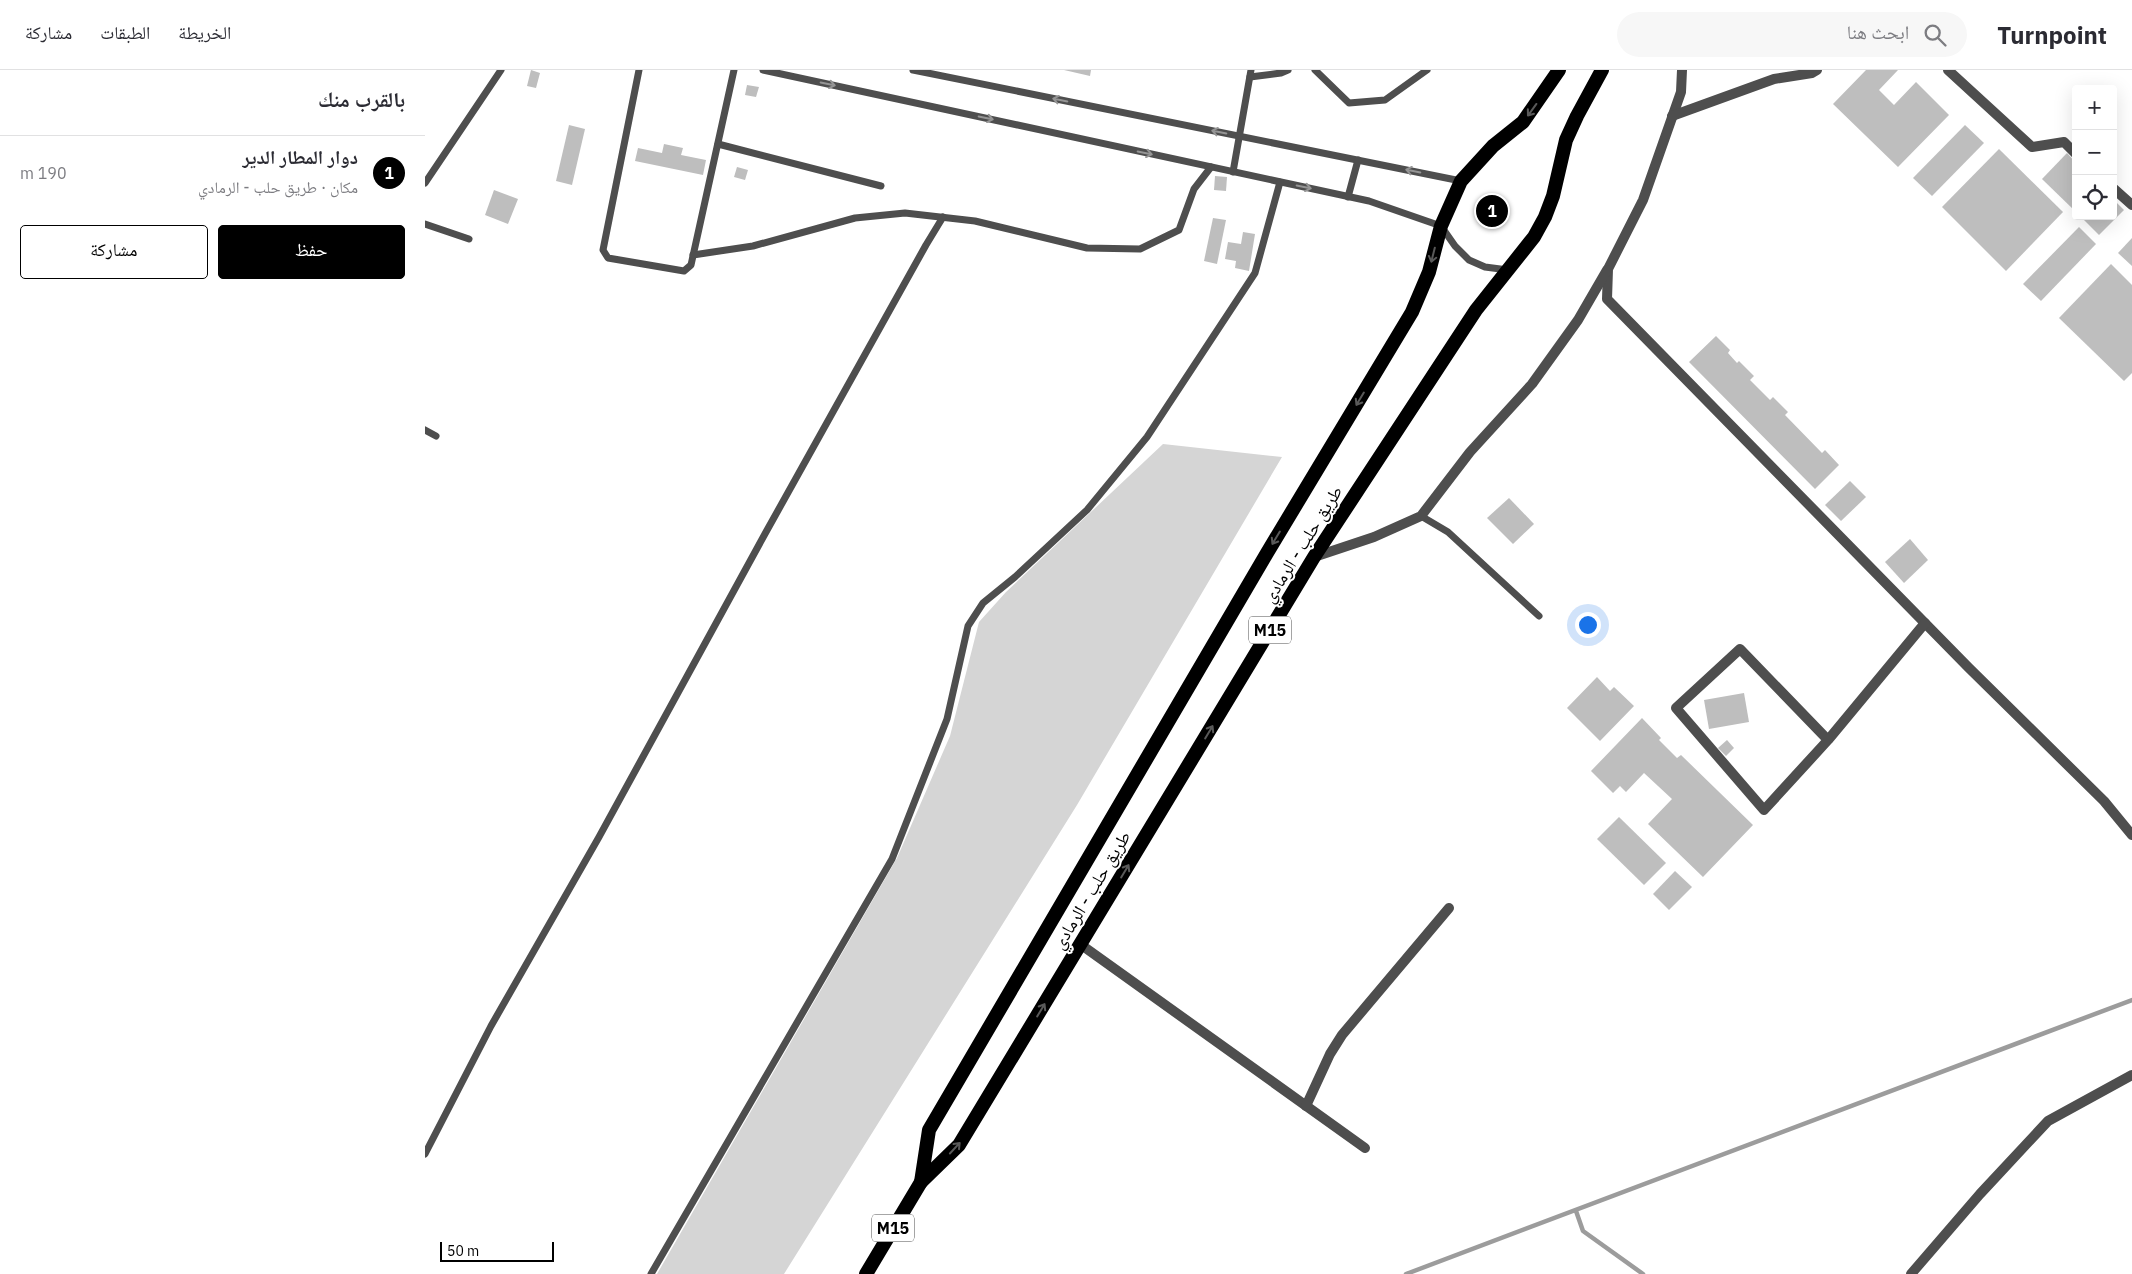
<!DOCTYPE html>
<html lang="ar">
<meta charset="utf-8">
<style>
:root{--surface:#fff;--page:#f7f7f7;--text:#2b2b33;--muted:#7c7c81;--line:#e1e1e2;--accent:#000}
body{margin:0;font-family:"IBM Plex Sans","Noto Naskh Arabic",sans-serif;background:var(--page);color:var(--text);direction:rtl}
.controls{position:absolute;right:15px;top:15px;display:grid;overflow:hidden;border-radius:5px;box-shadow:0 5px 20px #0002}
.controls button{width:45px;height:45px;display:grid;place-items:center;padding:0;border:0;border-bottom:1px solid var(--line);background:var(--surface);color:var(--text);font:25px sans-serif}
.scale{position:absolute;left:15px;bottom:12px;width:114px;box-sizing:border-box;padding-left:5px;border:2px solid #000;border-top:0;font-size:14px;line-height:18px;white-space:nowrap;color:#000;-webkit-text-stroke:4px #fff;paint-order:stroke}
.you{position:absolute;left:1162px;top:554px;width:18px;height:18px;margin:-12px;border:4px solid #fff;border-radius:50%;background:#1a73e8;box-shadow:0 0 0 8px #1a73e833}
.badge{display:grid;place-items:center;width:32px;height:32px;border-radius:50%;background:var(--accent);color:#fff;font-size:16px;font-weight:700}
.pin{position:absolute;translate:-50% -50%;border:2px solid #fff;box-shadow:0 1px 5px #0006}
.list{margin:0;padding:0;list-style:none}
h2{display:flex;justify-content:space-between;align-items:center;height:65px;margin:0;padding:0 20px;font-size:21px}
h2 small{font-size:16px;font-weight:400;color:var(--muted)}
.list li{display:grid;grid-template-columns:32px 1fr auto;gap:15px;align-items:center;box-sizing:border-box;height:75px;padding:0 20px;border-top:1px solid var(--line)}
.list b{display:block;font-size:19px;white-space:nowrap}
.list p{margin:0;font-size:16px;white-space:nowrap;color:var(--muted)}
.list em{font-size:16px;font-style:normal;color:var(--muted)}
.actions{display:flex;gap:10px;padding:15px 20px}
.actions a{flex:1;padding:11px 0;border:1px solid var(--accent);border-radius:5px;text-align:center;font-size:18px;color:var(--accent)}
.actions .main{background:var(--accent);color:#fff}
.icon{flex:none;width:28px;height:28px;fill:none;stroke:currentColor;stroke-width:2;stroke-linecap:round;stroke-linejoin:round}
.map{position:relative;flex:none;width:1707px;height:1204px;overflow:hidden;direction:ltr}
header{display:flex;align-items:center;gap:30px;box-sizing:border-box;height:70px;padding:0 25px;background:var(--surface);border-bottom:1px solid var(--line)}
header strong{font-size:24px}
nav{display:flex;gap:28px;margin-inline-start:auto;font-size:18px}
.search{width:350px;height:45px;background:var(--page);display:flex;align-items:center;gap:12px;box-sizing:border-box;padding:0 18px;border-radius:28px;color:var(--muted);font-size:19px}
main{display:flex}
aside{flex:1;background:var(--surface)}
.map>svg:first-child{display:block}
.green{fill:#d5d5d5}
.lines{fill:none;stroke-linecap:round;stroke-linejoin:round}
.stream{stroke:#9c9c9c;stroke-width:4.5}
.building{fill:#bebebe}
.service{stroke:#4e4e4e;stroke-width:7}
.minor{stroke:#4e4e4e;stroke-width:10}
.trunk{stroke:#000;stroke-width:14}
.oneway{stroke:#959595}
.oneway2{stroke:#595959}
.labels{text-anchor:middle;dominant-baseline:central;stroke-width:4;stroke-linejoin:round;paint-order:stroke}
.shield{fill:#fff;stroke:#4c4c4c;stroke-width:1}
.shield-label{font-size:16px;font-weight:bold;fill:#000}
.street-label{font-size:18px;fill:#000;stroke:#fff}
</style>
<header>
<strong>Turnpoint</strong>
<div class="search"><svg class="icon" aria-label="search" viewBox="0 0 24 24"><circle cx="10" cy="10" r="6"/><path d="M15 15l6 6"/></svg>ابحث هنا</div>
<nav><a>الخريطة</a><a>الطبقات</a><a>مشاركة</a></nav>
</header>
<main>
<div class="map">
<svg width="1707" height="1204" viewBox="0 0 1707 1204">
<rect width="100%" height="100%" fill="#fff"/>
<path class="green" d="M738,374L857,387L652,735L359,1204H232L472,788L525,666L554,552L581,522Z"/>
<g class="lines">
<g class="stream">
<path d="M1151,1141L1158,1161L1218,1204"/>
<path d="M981,1204L1707,930"/>
</g>
</g>
<g class="building">
<path d="M106,0L115,3L111,18L102,16Z"/>
<path d="M639,0H666L665,6Z"/>
<path d="M1441,0H1473L1454,20L1469,35L1491,12L1524,45L1473,97L1408,34Z"/>
<path d="M322,15L334,17L331,27L320,25Z"/>
<path d="M144,55L160,59L147,115L131,111Z"/>
<path d="M1540,55L1559,73L1507,126L1488,108Z"/>
<path d="M239,74L258,78L256,85L281,90L278,105L210,91L213,78L237,83Z"/>
<path d="M1574,79L1638,142L1581,201L1517,137Z"/>
<path d="M1642,83L1651,93V142L1617,109Z"/>
<path d="M312,97L323,100L320,110L309,107Z"/>
<path d="M790,106L802,107L801,121L789,120Z"/>
<path d="M69,120L93,129L83,154L60,145Z"/>
<path d="M1688,129L1699,140L1674,165L1655,146H1688Z"/>
<path d="M788,148L801,150L792,194L779,191Z"/>
<path d="M1654,157L1671,174L1616,231L1598,214Z"/>
<path d="M818,162L830,164L824,201L810,198L811,191L800,189L803,172L816,174Z"/>
<path d="M1707,168V196L1693,183Z"/>
<path d="M1686,194L1707,215V303L1699,311L1634,248Z"/>
<path d="M1291,266L1305,280L1303,283L1312,293L1314,291L1329,306L1325,310L1345,330L1348,327L1363,342L1360,345L1397,383L1400,380L1414,395L1390,419L1264,292Z"/>
<path d="M1425,411L1441,427L1416,451L1400,435Z"/>
<path d="M1084,428L1109,454L1088,474L1062,448Z"/>
<path d="M1485,469L1503,490L1479,513L1460,492Z"/>
<path d="M1172,607L1185,621L1189,617L1209,636L1175,671L1142,638Z"/>
<path d="M1319,623L1324,652L1284,659L1279,630Z"/>
<path d="M1217,648L1236,668L1234,670L1252,688L1256,685L1328,755L1278,807L1223,754L1247,729L1219,703L1201,722L1195,716L1188,723L1166,701Z"/>
<path d="M1302,670L1309,678L1301,686L1293,678Z"/>
<path d="M1194,747L1241,793L1219,815L1172,769Z"/>
<path d="M1250,801L1267,817L1244,840L1228,824Z"/>
</g>
<g class="lines">
<g class="service">
<path d="M214,0L178,180L183,188L259,201L266,195L309,0"/>
<path d="M338,0L944,131L1016,156L1030,176L1044,190L1060,197L1083,200"/>
<path d="M488,0L1036,111"/>
<path d="M890,0L924,33L960,30L1002,0"/>
<path d="M825,7L856,3L863,0"/>
<path d="M293,74L456,116"/>
<path d="M808,102L826,0"/>
<path d="M0,113L76,0"/>
<path d="M923,127L933,90"/>
<path d="M0,154L44,169"/>
<path d="M268,185L328,176L430,148L480,143L550,151L662,178L715,179L754,160L769,119L786,97"/>
<path d="M0,360L11,366"/>
<path d="M996,446L1023,462L1114,546"/>
<path d="M0,1084L66,956L174,767L341,462L501,175L518,147"/>
<path d="M226,1204L467,789L522,649L543,556L558,533L590,507L662,440L722,367L830,203L855,112"/>
</g>
<g class="minor">
<path d="M1257,0L1256,22L1218,130L1183,199L1182,229L1544,598L1679,731L1707,765"/>
<path d="M1523,0L1607,77L1639,72L1651,84"/>
<path d="M1247,46L1349,9L1387,3L1392,0"/>
<path d="M1688,118L1707,135"/>
<path d="M889,487L949,467L996,446L1045,382L1107,314L1153,250L1182,200"/>
<path d="M1403,670L1315,579L1251,638L1339,740L1403,670L1408,664L1500,553"/>
<path d="M655,874L940,1078"/>
<path d="M881,1036L905,984L917,965L1024,838"/>
<path d="M1486,1204L1555,1124L1623,1051L1707,1005"/>
</g>
<g class="trunk">
<path d="M496,1112L504,1060L842,483L987,242L1004,202L1016,156L1036,111L1068,76L1098,52L1134,0"/>
<path d="M441,1204L496,1112L534,1075L889,487L1051,240L1109,167L1120,147L1128,126L1141,70L1152,46L1177,0"/>
</g>
</g>
<defs><path id="oneway-shaft" d="M-6 0H5M1.5-3L5.5 0L1.5 3" fill="none" stroke-width="1.6" stroke-linecap="round" stroke-linejoin="round" transform="scale(1.25)"/></defs>
<g class="oneway">
<use href="#oneway-shaft" transform="translate(403 14) rotate(12)"/>
<use href="#oneway-shaft" transform="translate(635 30) rotate(-169)"/>
<use href="#oneway-shaft" transform="translate(561 48) rotate(12)"/>
<use href="#oneway-shaft" transform="translate(794 62) rotate(-169)"/>
<use href="#oneway-shaft" transform="translate(720 83) rotate(12)"/>
<use href="#oneway-shaft" transform="translate(988 101) rotate(-169)"/>
<use href="#oneway-shaft" transform="translate(879 117) rotate(12)"/>
</g>
<g class="oneway2">
<use href="#oneway-shaft" transform="translate(1107 40) rotate(126)"/>
<use href="#oneway-shaft" transform="translate(1008 185) rotate(104)"/>
<use href="#oneway-shaft" transform="translate(935 329) rotate(121)"/>
<use href="#oneway-shaft" transform="translate(851 468) rotate(121)"/>
<use href="#oneway-shaft" transform="translate(784 662) rotate(-59)"/>
<use href="#oneway-shaft" transform="translate(700 801) rotate(-59)"/>
<use href="#oneway-shaft" transform="translate(616 940) rotate(-59)"/>
<use href="#oneway-shaft" transform="translate(530 1078) rotate(-47)"/>
</g>
<g class="labels">
<g class="shield">
<rect x="824" y="546.5" width="42" height="27" rx="4"/>
<rect x="447" y="1144.5" width="42" height="27" rx="4"/>
</g>
<g class="shield-label">
<text x="845" y="560">M15</text>
<text x="468" y="1158">M15</text>
</g>
<g class="street-label">
<text transform="translate(877 474) rotate(-58)">طريق حلب - الرمادي</text>
<text transform="translate(666 820) rotate(-59)">طريق حلب - الرمادي</text>
</g>
</g>
</svg>
<div class="controls">
<button>+</button>
<button>−</button>
<button><svg class="icon" aria-label="locate" viewBox="0 0 24 24"><circle cx="12" cy="12" r="6"/><path d="M12 2v4M12 18v4M2 12h4M18 12h4"/></svg></button>
</div>
<div class="scale">50 m</div>
<div class="you"></div>
<div class="pin badge" style="left:1067px;top:141px">1</div>
</div>
<aside>
<h2>بالقرب منك<small></small></h2>
<ul class="list">
<li><span class="badge">1</span><div><b>دوار المطار الدير</b><p>مكان · طريق حلب - الرمادي</p></div><em>190 m</em></li>
</ul>
<div class="actions"><a class="main">حفظ</a><a>مشاركة</a></div>
</aside>
</main>
